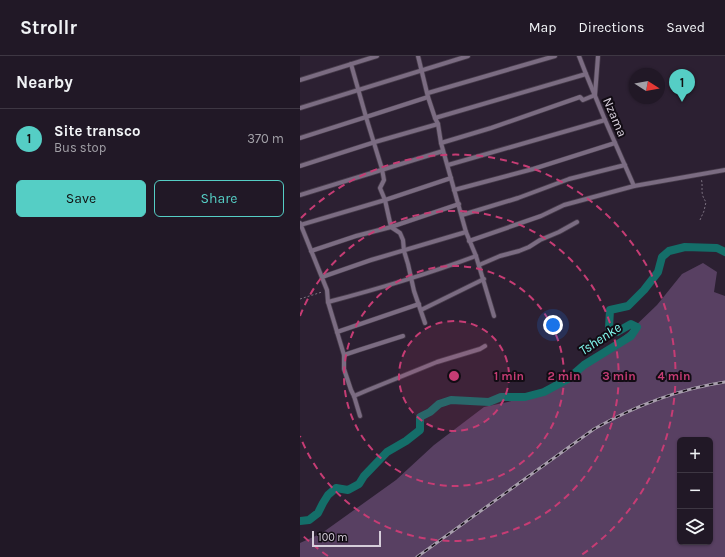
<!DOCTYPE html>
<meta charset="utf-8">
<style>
:root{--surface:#211826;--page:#29212e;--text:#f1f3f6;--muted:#a2a0a7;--line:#3e3743;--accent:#55cec5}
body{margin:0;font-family:Karla,sans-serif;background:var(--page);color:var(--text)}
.controls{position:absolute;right:12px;bottom:12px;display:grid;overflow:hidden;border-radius:6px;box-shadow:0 1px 3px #0004}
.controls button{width:36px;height:36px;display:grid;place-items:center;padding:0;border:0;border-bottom:1px solid var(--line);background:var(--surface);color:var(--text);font:20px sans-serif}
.compass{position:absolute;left:329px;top:12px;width:36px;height:36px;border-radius:50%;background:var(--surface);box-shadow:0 1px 3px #0004;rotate:101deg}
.scale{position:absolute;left:12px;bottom:10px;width:69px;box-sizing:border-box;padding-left:4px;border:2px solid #d6ceda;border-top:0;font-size:11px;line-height:14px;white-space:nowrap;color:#d6ceda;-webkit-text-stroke:3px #120c14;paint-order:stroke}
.you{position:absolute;left:253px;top:269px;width:14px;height:14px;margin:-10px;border:3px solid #fff;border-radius:50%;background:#1a73e8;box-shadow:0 0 0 6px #1a73e833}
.badge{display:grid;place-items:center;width:26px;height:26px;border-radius:50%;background:var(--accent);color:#111;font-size:13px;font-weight:700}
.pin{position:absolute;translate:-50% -33px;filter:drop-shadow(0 1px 2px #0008)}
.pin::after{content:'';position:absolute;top:21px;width:14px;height:12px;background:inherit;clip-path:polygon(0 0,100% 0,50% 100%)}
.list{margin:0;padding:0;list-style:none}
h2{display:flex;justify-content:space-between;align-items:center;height:52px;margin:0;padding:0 16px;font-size:17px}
h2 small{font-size:13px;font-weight:400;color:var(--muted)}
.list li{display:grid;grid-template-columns:26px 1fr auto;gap:12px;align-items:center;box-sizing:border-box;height:60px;padding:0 16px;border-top:1px solid var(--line)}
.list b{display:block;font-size:15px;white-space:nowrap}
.list p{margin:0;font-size:13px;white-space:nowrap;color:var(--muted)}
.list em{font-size:13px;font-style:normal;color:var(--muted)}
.actions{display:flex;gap:8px;padding:12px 16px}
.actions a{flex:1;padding:9px 0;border:1px solid var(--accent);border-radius:6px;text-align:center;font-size:14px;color:var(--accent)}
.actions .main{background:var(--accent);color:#111}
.icon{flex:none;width:22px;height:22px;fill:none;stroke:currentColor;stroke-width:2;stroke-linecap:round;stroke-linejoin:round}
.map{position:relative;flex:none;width:425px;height:501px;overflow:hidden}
header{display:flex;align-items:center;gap:24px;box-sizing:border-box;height:56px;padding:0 20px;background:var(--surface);border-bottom:1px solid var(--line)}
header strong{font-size:19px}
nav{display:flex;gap:22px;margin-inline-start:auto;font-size:14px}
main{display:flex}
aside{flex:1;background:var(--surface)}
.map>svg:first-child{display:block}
.green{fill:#584062;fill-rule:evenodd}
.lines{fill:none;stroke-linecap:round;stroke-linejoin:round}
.river{stroke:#146e69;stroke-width:8}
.minor-casing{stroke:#473c4b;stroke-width:5.5}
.path{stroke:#7c7281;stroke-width:1;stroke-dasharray:2 2;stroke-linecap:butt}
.minor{stroke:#7b6c82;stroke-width:4}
.rail-casing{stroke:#a89fad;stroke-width:3}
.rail{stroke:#120c14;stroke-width:1.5;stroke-dasharray:4.5;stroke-linecap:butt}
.ring{fill:none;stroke:#c63c74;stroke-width:2;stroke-dasharray:7 5}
.labels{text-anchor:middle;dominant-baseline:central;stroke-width:4;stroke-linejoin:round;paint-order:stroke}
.street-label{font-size:13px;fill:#d6ceda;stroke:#120c14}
.water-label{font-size:14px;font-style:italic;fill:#84fcf2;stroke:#120c14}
.centre{fill:#c63c74;stroke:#120c14;stroke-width:2}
.ring-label{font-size:12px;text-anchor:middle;font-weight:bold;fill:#c63c74;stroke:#120c14;stroke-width:4;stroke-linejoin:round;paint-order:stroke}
</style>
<header>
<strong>Strollr</strong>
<nav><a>Map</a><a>Directions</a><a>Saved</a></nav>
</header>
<main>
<aside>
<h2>Nearby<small></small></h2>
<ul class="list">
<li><span class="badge">1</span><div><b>Site transco</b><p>Bus stop</p></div><em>370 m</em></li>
</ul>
<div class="actions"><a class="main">Save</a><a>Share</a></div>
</aside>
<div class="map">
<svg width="425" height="501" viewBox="0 0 425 501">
<rect width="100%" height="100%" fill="#2c2032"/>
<path class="green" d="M403,207L417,216L414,236L425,240V501H0V487L22,477L96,424L134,389L184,351L226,342L295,304L332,273L357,249L382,218ZM380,384H410V486H380Z"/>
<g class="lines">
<path class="river" d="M0,465L9,464L18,457L23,447L28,439L36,432L48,434L59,428L64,420L87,396L106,385L120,374V361L130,356L139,348L151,344L189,346L201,341H225L244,336L268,323L284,309L331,280L337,271L331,268L317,276L309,272L310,254L328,250L344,234L358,216L362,201L369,195L385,191L417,192L425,196"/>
<defs>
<g id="minor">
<path d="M118,0L128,41L135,62L138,68L141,87L166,176L176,200L194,260"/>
<path d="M279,0L286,18L305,64L334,130"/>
<path d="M51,8L66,61L82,113L84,124L80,132L85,144L91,171L100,177L103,184L104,195L108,208L114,235L125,267"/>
<path d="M0,24L77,0"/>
<path d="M128,37L255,0"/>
<path d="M0,52L168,0"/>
<path d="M135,62L286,18"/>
<path d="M0,82L66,61L128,41"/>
<path d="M141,87L191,72L280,41L283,44L295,39L298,0"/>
<path d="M148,109L305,64"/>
<path d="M0,110L75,86L138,68"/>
<path d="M154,134L233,113L315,87"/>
<path d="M0,139L143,95"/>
<path d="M162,159L218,142L269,123L325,109"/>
<path d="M0,167L27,234L28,246L44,299V313L51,334L54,340L68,334L137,306L180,293L185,290"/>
<path d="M0,169L85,144L151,122"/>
<path d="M169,185L241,160L264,149L334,130L425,114"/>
<path d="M11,195L56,180L91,171L159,148"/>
<path d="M179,209L200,200L219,195L229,191L240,184L259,176L277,166"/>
<path d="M22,221L71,204L166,176"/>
<path d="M28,246C78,233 128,218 176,200"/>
<path d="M121,254L184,223"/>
<path d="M37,276L119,248"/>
<path d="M44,299L59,294L103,280"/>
<path d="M54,340L60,360"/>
</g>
</defs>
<use href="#minor" class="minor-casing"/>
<g class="path">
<path d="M400,164L404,155L406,146C399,136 404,132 401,122"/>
<path d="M0,243L22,236"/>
</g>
<use href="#minor" class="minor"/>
<defs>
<path id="rail" d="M117,501L294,373C335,350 379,333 425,326"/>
</defs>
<use href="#rail" class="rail-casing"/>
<use href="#rail" class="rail"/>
</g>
<circle cx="154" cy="320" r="55" fill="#c63c74" fill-opacity=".12"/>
<g class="ring">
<circle cx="154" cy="320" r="55"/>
<circle cx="154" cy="320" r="110"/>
<path d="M0 260A165 165 0 1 1 0 380"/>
<path d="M28 500A220 220 0 0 1 1 478M1 162A220 220 0 1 1 280 500"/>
</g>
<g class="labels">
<g class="street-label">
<text transform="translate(315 61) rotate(67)">Nzama</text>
</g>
<g class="water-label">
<text transform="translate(300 283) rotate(-34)">Tshenke</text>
</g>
</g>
<circle cx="154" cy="320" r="6" class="centre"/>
<g class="ring-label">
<text x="209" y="324">1 min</text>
<text x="264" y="324">2 min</text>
<text x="319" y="324">3 min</text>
<text x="374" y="324">4 min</text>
</g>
</svg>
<div class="controls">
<button>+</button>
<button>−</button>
<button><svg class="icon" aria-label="layers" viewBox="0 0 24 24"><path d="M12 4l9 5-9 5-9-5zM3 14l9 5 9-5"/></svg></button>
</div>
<svg class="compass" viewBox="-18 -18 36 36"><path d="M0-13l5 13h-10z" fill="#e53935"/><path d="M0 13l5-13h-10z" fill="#a2a0a7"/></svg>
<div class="scale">100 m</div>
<div class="you"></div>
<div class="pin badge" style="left:382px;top:46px">1</div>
</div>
</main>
